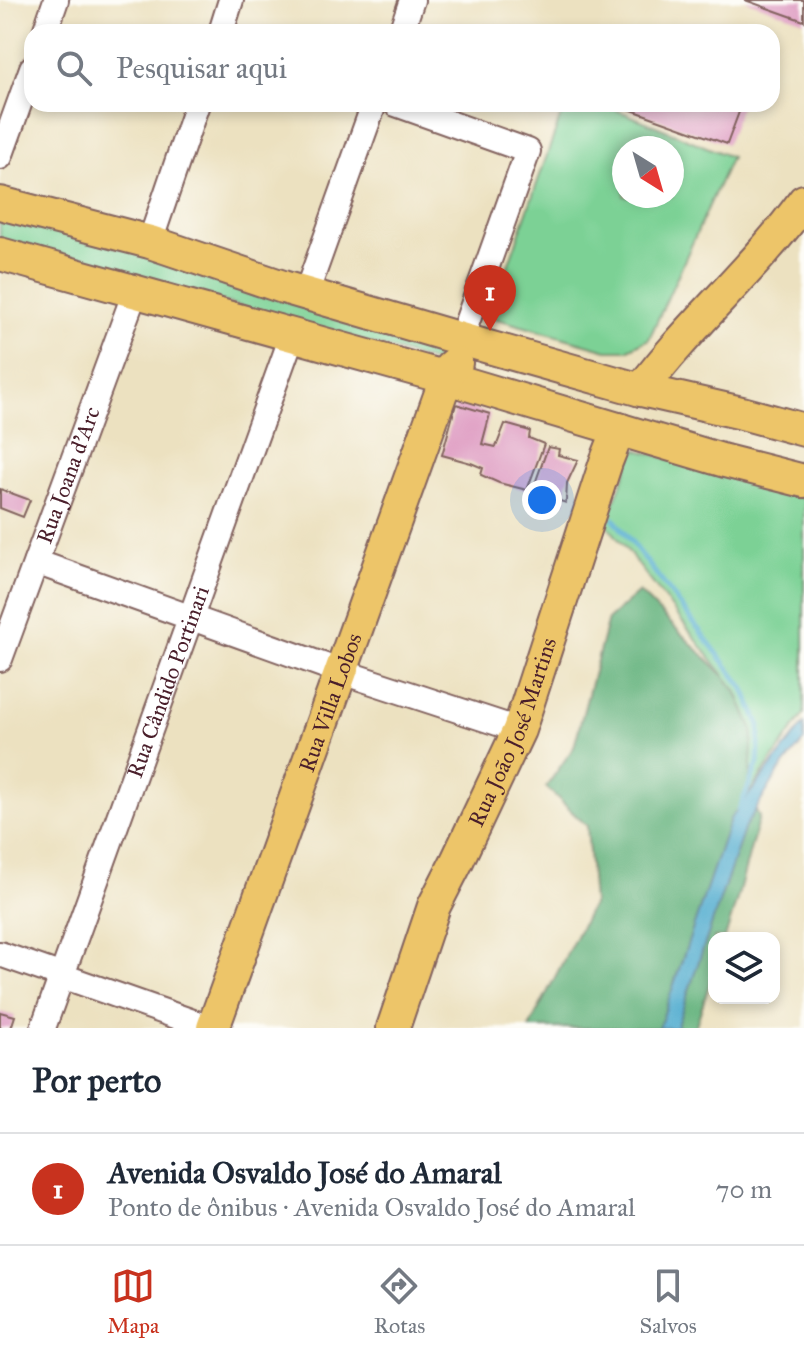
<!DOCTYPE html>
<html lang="pt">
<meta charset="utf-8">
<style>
:root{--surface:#fff;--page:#f6f6f7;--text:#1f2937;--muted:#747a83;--line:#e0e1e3;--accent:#c8321e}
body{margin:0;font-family:"IM FELL Great Primer",serif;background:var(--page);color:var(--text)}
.controls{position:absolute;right:24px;bottom:24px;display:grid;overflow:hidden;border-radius:16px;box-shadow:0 4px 12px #0003}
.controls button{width:72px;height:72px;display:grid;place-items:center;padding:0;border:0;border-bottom:2px solid var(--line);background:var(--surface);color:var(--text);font:40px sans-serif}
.compass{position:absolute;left:612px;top:136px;width:72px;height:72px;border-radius:50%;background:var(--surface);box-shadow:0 4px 12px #0003;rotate:143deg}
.you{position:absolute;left:542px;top:500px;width:28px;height:28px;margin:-20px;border:6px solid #fff;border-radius:50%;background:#1a73e8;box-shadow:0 0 0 12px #1a73e833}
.badge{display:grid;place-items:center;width:52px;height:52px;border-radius:50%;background:var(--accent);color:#fff;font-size:26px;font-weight:700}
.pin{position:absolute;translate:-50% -66px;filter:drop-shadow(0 2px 4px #0008)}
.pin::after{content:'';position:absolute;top:42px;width:28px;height:24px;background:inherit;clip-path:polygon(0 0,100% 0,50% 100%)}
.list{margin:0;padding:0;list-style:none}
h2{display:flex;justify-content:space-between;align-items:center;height:104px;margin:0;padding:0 32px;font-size:34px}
h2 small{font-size:26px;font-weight:400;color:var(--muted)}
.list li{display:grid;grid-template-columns:52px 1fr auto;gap:24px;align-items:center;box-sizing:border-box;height:112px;padding:0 32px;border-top:2px solid var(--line)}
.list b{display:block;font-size:30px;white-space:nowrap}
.list p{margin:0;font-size:26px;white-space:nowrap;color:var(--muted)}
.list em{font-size:26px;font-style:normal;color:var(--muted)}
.icon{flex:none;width:44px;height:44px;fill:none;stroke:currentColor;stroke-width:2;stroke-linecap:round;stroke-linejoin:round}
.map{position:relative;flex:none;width:804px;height:1028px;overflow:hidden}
.search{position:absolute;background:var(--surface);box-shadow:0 4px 12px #0003;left:24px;right:24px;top:24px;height:88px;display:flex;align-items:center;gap:20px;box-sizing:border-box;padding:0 28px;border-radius:24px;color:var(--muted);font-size:30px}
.sheet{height:216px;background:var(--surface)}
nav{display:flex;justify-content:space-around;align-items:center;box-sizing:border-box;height:112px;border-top:2px solid var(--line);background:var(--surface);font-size:22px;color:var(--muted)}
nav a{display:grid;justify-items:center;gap:4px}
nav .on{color:var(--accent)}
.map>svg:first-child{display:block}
.green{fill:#7cd195;stroke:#637860;stroke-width:2;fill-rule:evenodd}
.forest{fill:#65b37e;stroke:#586954;stroke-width:2}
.water{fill:#52add0;stroke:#4e667e;stroke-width:2}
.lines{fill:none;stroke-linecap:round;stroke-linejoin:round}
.stream{stroke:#52add0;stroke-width:5}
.building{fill:#df9dc3}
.minor-casing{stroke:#83635f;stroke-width:28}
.major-casing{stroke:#83635f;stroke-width:36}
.minor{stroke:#fff;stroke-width:24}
.major{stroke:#edc569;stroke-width:32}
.labels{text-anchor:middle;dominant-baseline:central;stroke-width:8;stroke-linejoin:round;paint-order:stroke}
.street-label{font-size:22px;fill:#4a1f2b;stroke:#fdfcf7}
</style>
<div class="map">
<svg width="804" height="1028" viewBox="0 0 804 1028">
<rect width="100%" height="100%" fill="#fdfcf7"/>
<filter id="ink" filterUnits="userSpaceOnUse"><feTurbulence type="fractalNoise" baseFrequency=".0125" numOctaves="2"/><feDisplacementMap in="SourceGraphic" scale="16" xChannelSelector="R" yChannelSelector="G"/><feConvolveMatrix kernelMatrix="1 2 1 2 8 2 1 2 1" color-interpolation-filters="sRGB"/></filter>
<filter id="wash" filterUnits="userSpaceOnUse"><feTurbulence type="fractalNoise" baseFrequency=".006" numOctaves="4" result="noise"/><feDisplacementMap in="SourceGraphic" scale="32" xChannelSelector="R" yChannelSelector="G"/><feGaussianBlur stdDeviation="1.8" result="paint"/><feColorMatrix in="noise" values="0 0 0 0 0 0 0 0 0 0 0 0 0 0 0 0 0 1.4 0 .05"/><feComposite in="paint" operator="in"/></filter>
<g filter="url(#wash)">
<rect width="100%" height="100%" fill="#ece1c0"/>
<g class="green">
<path d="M565,104H602L731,157L649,339L627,350H607L490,317ZM624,148H672V196H624Z"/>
<path d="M0,214L472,347L442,364L0,238Z"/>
<path d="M635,449L804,499V714L749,793L753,730L736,691L606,523Z"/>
</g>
<path class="forest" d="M639,592L725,677L736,691L753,730L749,793L759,817L738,896L725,938H714V970L695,1028H529L593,903L587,826L546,787L574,747L608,619Z"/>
<path class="water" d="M804,724V741L780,770L745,827L676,1028H659L730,819Z"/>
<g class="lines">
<path class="stream" d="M614,519L743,687L760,726L758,763L739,810"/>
</g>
<g id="blocks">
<g class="building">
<path d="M745,0H804V21Z"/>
<path d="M615,104H742L727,144Z"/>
<path d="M456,404L490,414L482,444L496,447L505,424L530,431L529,438L544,444L527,490L499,483L481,475L483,468L471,463L442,455Z"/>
<path d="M548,447L559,449L558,455L578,460L567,483L566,503L532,492Z"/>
<path d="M0,489L30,500L23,517L0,508Z"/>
<path d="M0,1012L15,1016L11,1028H0Z"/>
</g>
</g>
</g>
<g filter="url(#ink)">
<use href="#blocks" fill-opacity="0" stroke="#83635f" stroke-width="2"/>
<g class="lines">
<defs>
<g id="minor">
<path d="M45,32L56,0"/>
<path d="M221,32L231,0"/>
<path d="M401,32L412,0"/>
<path d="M396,104L528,151L461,339"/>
<path d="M0,157L32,68"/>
<path d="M150,242L197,104"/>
<path d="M306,294L374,104"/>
<path d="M36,562L342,672L519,730"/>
<path id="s1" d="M0,659L135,292"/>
<path d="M0,954L210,1028"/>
<path id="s2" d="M43,1028L292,336"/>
</g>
<g id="major">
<path d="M0,203L150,242L283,287L485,346L641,390L742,413L804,430"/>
<path d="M0,254L447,378L725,461L804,481"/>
<path d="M641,390C691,323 755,269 804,201"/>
<path id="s3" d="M213,1028L442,390L450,368L456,363"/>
<path id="s4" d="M393,1028L434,906L457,861L519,730L606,462L619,429"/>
</g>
</defs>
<use href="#minor" class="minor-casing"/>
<use href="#major" class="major-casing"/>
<use href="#minor" class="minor"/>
<use href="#major" class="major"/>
</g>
</g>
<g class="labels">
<g class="street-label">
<text stroke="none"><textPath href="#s1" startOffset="196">Rua Joana d'Arc</textPath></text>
<text stroke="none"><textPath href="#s2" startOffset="368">Rua Cândido Portinari</textPath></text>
<text stroke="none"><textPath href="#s3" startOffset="346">Rua Villa Lobos</textPath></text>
<text stroke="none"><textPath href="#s4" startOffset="320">Rua João José Martins</textPath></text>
</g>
</g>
</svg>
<div class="controls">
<button><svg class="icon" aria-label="layers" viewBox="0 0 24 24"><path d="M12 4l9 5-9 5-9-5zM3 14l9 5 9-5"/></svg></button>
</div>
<svg class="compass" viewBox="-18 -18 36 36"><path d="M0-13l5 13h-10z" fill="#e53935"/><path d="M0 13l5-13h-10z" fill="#747a83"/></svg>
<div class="you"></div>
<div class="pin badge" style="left:490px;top:331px">1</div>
<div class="search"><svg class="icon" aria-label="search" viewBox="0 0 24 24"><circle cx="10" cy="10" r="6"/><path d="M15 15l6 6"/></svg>Pesquisar aqui</div>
</div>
<section class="sheet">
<h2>Por perto<small></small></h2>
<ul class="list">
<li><span class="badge">1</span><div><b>Avenida Osvaldo José do Amaral</b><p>Ponto de ônibus · Avenida Osvaldo José do Amaral</p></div><em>70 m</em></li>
</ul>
</section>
<nav>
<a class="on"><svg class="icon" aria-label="map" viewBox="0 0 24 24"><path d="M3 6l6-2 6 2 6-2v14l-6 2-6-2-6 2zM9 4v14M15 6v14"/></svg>Mapa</a>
<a><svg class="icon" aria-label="directions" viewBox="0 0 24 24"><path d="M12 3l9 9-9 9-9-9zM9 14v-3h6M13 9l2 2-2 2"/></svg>Rotas</a>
<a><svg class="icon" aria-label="saved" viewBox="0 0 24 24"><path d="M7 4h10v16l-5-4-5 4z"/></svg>Salvos</a>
</nav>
